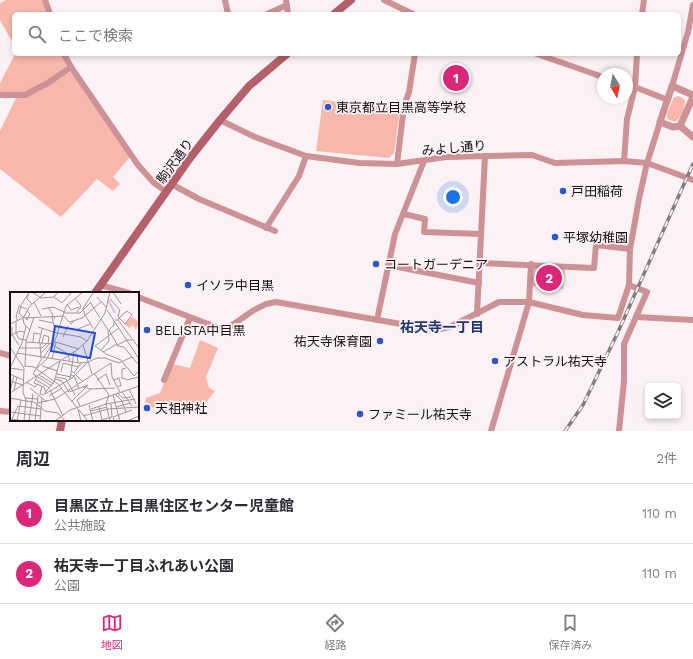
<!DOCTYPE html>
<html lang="ja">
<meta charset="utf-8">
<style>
:root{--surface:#fff;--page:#f7f7f7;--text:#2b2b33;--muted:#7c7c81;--line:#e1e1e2;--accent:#db2777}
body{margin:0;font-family:"Work Sans","Noto Sans JP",sans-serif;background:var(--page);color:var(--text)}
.controls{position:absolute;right:12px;bottom:12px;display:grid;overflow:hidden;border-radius:6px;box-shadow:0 2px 6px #0003}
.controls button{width:36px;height:36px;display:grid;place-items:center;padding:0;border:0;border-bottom:1px solid var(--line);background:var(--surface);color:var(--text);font:20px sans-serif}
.compass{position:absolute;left:597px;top:68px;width:36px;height:36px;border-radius:50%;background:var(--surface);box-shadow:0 2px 6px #0003;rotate:170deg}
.you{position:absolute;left:453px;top:197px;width:14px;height:14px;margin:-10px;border:3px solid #fff;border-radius:50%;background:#1a73e8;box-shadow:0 0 0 6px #1a73e833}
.badge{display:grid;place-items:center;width:26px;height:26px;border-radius:50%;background:var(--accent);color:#fff;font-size:13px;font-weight:700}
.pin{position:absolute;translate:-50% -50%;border:2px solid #fff;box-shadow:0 1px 4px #0006}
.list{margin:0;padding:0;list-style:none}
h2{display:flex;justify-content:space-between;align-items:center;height:52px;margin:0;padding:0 16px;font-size:17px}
h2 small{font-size:13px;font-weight:400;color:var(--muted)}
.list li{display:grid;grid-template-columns:26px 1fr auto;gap:12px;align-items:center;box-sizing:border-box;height:60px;padding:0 16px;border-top:1px solid var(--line)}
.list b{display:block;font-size:15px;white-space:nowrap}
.list p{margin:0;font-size:13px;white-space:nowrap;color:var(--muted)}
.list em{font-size:13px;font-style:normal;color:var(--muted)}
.icon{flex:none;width:22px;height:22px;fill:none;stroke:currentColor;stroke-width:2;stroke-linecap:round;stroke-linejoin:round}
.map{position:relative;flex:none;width:693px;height:431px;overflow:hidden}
.search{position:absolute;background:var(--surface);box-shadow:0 2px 6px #0003;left:12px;right:12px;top:12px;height:44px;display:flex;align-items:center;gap:10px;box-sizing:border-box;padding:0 14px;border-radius:6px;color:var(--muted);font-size:15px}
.sheet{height:172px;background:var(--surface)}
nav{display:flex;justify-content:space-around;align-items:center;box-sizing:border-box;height:56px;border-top:1px solid var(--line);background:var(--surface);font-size:11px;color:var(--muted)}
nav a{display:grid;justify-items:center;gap:2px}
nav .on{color:var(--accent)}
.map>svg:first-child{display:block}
.green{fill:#f7b7aa}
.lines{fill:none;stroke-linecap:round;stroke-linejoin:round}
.minor{stroke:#cc9296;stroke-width:6}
.tertiary{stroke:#cc9296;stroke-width:7}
.secondary{stroke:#b3606a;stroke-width:8}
.rail-casing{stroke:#867c80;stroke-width:3.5}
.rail{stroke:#fcf1f5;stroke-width:2;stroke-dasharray:6;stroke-linecap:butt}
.poi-dot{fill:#2d57c7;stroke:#fcf1f5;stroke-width:1.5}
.labels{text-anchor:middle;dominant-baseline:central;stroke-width:3.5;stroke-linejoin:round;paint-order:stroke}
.poi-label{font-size:13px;fill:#180f13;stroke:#fcf1f5;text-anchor:start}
.street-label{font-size:13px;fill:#180f13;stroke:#fcf1f5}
.neighbourhood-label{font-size:14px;font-weight:bold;fill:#21386f;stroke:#fcf1f5}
.inset-river{fill:none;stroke:#e8b7f5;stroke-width:2}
.inset-road{fill:none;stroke:#a1979b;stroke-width:1}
.view{fill:#1d4ed8;fill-opacity:0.15;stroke:#1d4ed8;stroke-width:2}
.inset-edge{fill:none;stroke:#180f13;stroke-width:2}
</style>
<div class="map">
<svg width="693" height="431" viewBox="0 0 693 431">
<rect width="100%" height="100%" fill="#fcf1f5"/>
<g class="green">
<path d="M6,0H42L49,14H14V45L0,20V3Z"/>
<path d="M15,54H62L67,64L66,67L46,82L24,93H0V83Z"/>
<path d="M69,72H71L130,157L113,177L120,184L113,191L97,179L61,217L0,169V131L16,98C36,96 53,83 69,72Z"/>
<path d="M679,96L685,100C685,107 681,118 675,122L667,119V113L674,97Z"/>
<path d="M323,100L400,109L394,153L389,158L316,151Z"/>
<path d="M534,268L565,270L563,289L533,286Z"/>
<path d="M200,340L218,348L206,377L209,388L215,391L198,413L149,407V404L145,402L146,398L160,393L172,364L190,368Z"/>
</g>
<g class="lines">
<g class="minor">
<path d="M45,0L50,14"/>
<path d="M225,0L228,14"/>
<path d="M286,0L288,14"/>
<path d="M384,0L413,14"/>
<path d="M267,14L287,5"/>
<path d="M642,14L644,0"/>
<path d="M64,54L71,67L138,165L154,183L167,192"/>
<path d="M537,54L603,77"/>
<path d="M627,84L668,100"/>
<path d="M672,86L688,32L693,5"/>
<path d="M0,95H25L48,83L71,67"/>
<path d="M220,120L255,137L306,156L359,163L397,164L446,157L532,155L555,163L624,161L647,163L693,180"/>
<path d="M624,161L627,119L635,87L637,54"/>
<path d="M397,164L404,106L409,92L415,54"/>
<path d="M173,185L199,199L275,231"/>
<path d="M404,214L425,219L424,232L481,234"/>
<path d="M266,228L299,176L306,156"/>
<path d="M480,263L594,268L596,245L630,249"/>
<path d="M388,265L479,283"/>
<path d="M100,285L129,293"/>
<path d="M138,297L221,329L228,328L254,310L266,304L276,302L435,330L450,327L499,302H529L583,315L618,318L629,285L630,249L639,199L647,163L660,122"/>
<path d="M477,314L485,156"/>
<path d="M636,317L693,320"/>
<path d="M377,320L395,234L424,161"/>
<path d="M0,353L11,356"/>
<path d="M164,380L190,318"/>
<path d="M0,411L11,412"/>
<path d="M491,431L529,302L531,264"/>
<path d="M619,431L624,381V344L647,292L629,285"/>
</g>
<g class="tertiary">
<path d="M693,95L672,86L660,122L673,127L680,126L693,97"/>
<path d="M680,126L693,137"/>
</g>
<g class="secondary">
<path d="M334,14L351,0"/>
<path d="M95,293L190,158L220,120L249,86L287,54"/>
<path d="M60,431L62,420"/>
</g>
<defs>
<path id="rail" d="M565,431L583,405L618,332L693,164"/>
</defs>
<use href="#rail" class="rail-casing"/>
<use href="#rail" class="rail"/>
</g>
<g class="poi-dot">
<circle cx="328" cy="107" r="4"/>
<circle cx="563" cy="191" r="4"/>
<circle cx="555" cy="237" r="4"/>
<circle cx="376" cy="264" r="4"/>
<circle cx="188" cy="285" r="4"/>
<circle cx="147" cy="330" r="4"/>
<circle cx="380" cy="341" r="4"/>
<circle cx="495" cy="361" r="4"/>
<circle cx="147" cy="408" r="4"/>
<circle cx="360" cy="414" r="4"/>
</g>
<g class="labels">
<g class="poi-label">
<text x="336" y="107">東京都立目黒高等学校</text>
<text x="571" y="191">戸田稲荷</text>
<text x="563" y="237">平塚幼稚園</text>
<text x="384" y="264">コートガーデニア</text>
<text x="196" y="285">イソラ中目黒</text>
<text x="155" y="330">BELISTA中目黒</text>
<text x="372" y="341" text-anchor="end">祐天寺保育園</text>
<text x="503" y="361">アストラル祐天寺</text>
<text x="155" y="408">天祖神社</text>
<text x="368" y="414">ファミール祐天寺</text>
</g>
<g class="street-label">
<text transform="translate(454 148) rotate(-5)">みよし通り</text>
<text transform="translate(175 161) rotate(-54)">駒沢通り</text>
</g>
<g class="neighbourhood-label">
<text x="442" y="327">祐天寺一丁目</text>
</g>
</g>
<g transform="translate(10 292)">
<rect width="129" height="129" fill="#fcf1f5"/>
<path d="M122,25L129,30L126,38L123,33L119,36L115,32Z" fill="#f7b7aa"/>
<path class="inset-river" d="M98,8L105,21"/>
<path class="inset-road" d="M19,0L17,7L22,12M22,0L31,6L44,5L48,0M103,0L111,12M44,5L52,11L62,0M87,5L97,16M66,7L71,14L67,20M100,7L110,18L108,24L109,25V26L115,32L122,23L117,19L112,23L110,26H109L108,28H105M24,10L31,24M80,10L90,26M57,12L61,18L69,15M10,15L18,2M11,15L9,21L14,26L54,24M38,15L45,27M32,17L43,15L54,20M97,18L129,67M54,21H70L81,10M75,23L73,16L83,1M75,23L83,36M42,24L44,34L49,35M54,24L61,32L65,28M13,26L14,32L20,38M16,26L17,28L20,22L17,19M91,27L98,38M29,28L43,31M108,28L129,56M6,29V41L9,47L16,48M8,29L6,25L9,14L17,17M104,29V33L99,38L108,54L114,55L122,65M60,30L72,26L91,10M0,32L13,26L20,14L36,0M2,35V43L9,53M28,35L47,41M109,36L85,54L96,62L111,68L124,84L129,79M68,37L80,32M47,42L56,14L73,0M0,44L10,39L14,40M53,45L58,34M42,49L69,57M16,50L44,52M23,50L24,41L30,42M29,51L32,37M30,51L31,66M32,51L34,43L39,45L38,51M43,53L58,62L60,70M73,53L82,82M107,53L117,48H122M0,55L14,76L13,100L16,109L24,110L35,119L48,121L55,129M9,56H32L37,51M91,58L99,49L98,38M93,60L107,52M7,61L51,68M31,61L40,51M64,63L67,62L68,71M32,66L23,82L42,94M33,66L42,53M37,67L48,41L71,45L77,49M42,67L46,50M52,68L69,71L78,70M101,71L102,85L110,100M15,74L24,75L48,92L68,117L71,129M32,74L48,79M15,75L16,49L24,25M27,76L37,67M13,78L0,76L12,51L16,34M62,79L72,89M51,80L53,71L69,75M64,81L71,71M84,81L99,103L96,112L100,129M0,82L13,88M47,82L61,85M29,83L44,92M61,83L64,84L69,96M27,85L24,91L34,95L36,100M46,85L56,87L65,103M45,87L52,89L59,100L73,95L81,97M60,87L64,60M116,87L112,86V77L116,76M26,88L40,96M87,88L96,82L100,93M104,88L109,86L111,94H108M116,88L129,85M0,89L13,93M16,90L25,95L27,92M32,94L30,102L34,103M20,96L37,110M119,97L126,112M4,98L7,85M40,98L53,124M0,99L4,84M112,100L122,114M0,101L67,58L77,49L95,21L100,0M107,101L113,106L121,105M34,102L44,90L50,69M35,102L62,86L78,70L87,66H95L109,71L122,65L129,73M105,102L112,109L116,120M103,103L110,129M39,104L52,96M0,106L16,109L14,129M15,106L28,107M61,110L78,93L73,95M27,111L45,107L101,71M96,112L125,107M79,113L83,129M70,114L67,108L81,97L105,96M89,115L92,128L102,125L101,112M106,115L120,111M81,117L96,112M69,118L78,129M81,119L97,115M0,120L31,124M0,122L1,106M73,124L98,117L129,115M0,127L14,129M1,129L8,114L31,117M7,129L11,108M19,129L23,102M25,129L28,104M30,129L32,106M45,129L60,118L129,94M104,129L103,125L122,118M117,129L129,124"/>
<path class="view" d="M45,34L85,41L80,66L41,59Z"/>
<rect width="129" height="129" class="inset-edge"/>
</g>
</svg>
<div class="controls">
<button><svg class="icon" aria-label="layers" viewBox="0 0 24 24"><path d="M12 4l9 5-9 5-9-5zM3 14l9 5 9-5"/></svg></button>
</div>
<svg class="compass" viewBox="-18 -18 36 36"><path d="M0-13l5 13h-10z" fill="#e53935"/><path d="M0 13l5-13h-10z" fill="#7c7c81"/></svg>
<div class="you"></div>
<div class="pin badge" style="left:456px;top:78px">1</div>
<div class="pin badge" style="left:549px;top:278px">2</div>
<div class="search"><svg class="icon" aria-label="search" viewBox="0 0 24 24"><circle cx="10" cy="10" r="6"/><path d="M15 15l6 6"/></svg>ここで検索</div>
</div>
<section class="sheet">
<h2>周辺<small>2件</small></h2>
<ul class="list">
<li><span class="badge">1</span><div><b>目黒区立上目黒住区センター児童館</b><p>公共施設</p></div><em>110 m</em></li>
<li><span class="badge">2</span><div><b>祐天寺一丁目ふれあい公園</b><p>公園</p></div><em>110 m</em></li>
</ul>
</section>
<nav>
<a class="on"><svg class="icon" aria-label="map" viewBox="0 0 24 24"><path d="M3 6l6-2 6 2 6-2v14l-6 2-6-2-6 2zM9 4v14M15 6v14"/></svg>地図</a>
<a><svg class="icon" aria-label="directions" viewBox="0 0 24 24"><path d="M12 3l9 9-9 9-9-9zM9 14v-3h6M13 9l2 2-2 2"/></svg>経路</a>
<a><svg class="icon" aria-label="saved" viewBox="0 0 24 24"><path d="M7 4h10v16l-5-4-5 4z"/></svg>保存済み</a>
</nav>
